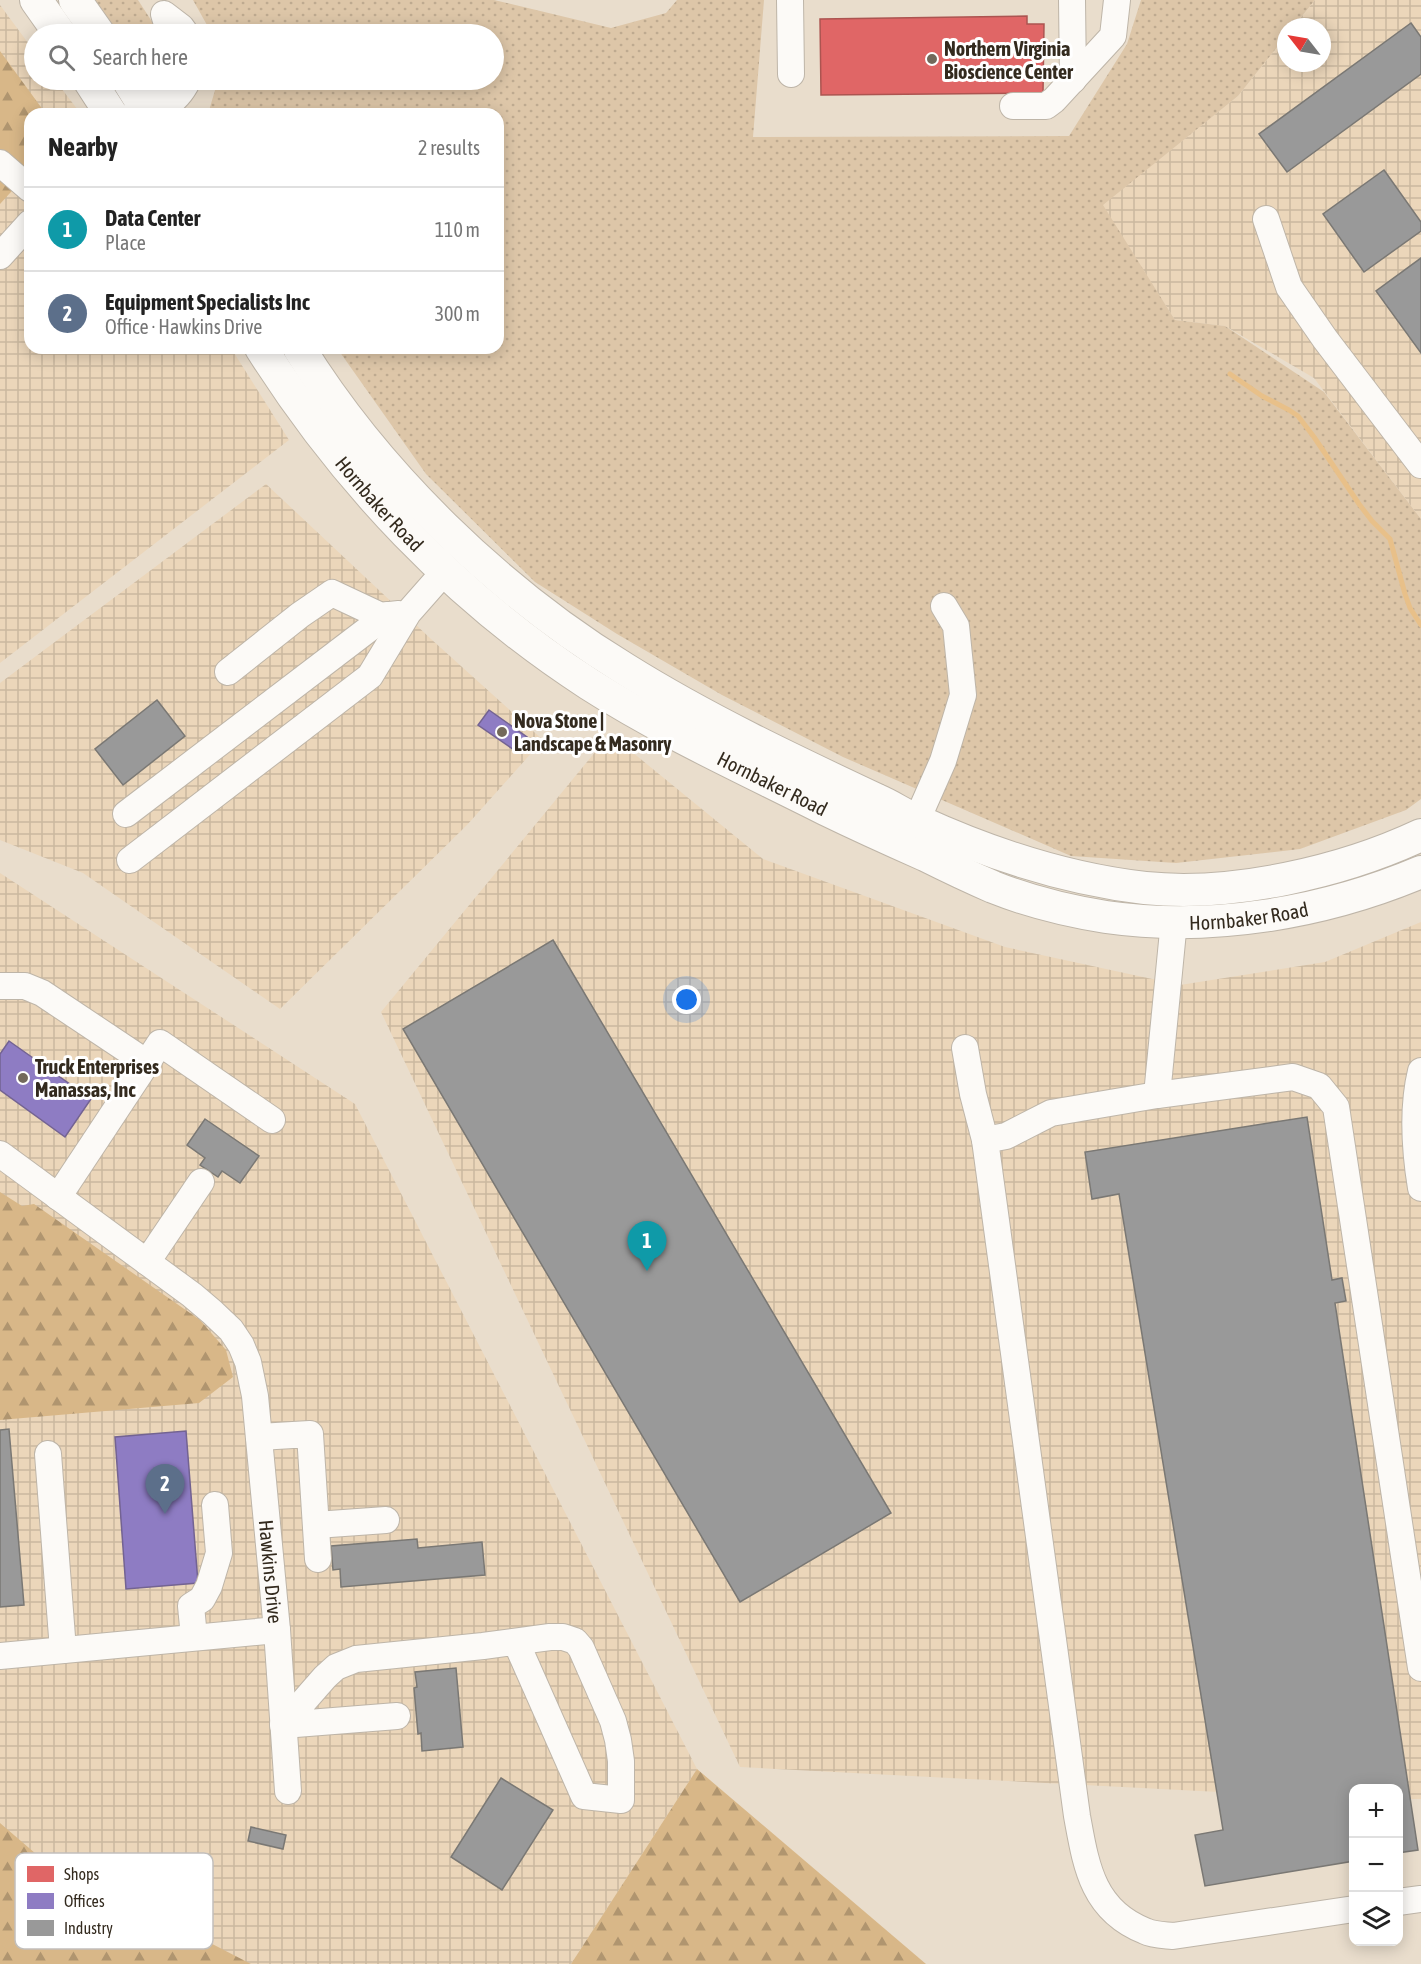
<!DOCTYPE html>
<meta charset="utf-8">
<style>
:root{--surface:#fff;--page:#f6f6f6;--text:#222;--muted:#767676;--line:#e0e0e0;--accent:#73695b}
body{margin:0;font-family:"Asap Condensed",sans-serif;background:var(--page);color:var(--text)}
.controls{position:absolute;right:18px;bottom:18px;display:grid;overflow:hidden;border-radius:12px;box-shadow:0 3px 15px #0003}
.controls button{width:54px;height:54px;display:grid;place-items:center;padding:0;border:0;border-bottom:2px solid var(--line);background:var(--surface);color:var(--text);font:30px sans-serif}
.compass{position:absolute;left:1277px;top:18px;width:54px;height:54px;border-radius:50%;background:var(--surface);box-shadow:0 3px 15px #0003;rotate:301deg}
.you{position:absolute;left:687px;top:1000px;width:21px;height:21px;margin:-15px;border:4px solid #fff;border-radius:50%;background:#1a73e8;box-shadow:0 0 0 9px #1a73e833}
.badge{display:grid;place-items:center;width:39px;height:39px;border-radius:50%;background:var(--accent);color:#fff;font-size:20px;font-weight:700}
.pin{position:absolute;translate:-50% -50px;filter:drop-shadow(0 2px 3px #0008)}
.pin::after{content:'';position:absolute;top:32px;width:21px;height:18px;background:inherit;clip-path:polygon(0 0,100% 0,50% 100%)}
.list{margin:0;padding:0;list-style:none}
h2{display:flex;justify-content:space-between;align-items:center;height:78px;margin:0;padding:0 24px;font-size:26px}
h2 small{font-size:20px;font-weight:400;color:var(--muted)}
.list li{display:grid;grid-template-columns:39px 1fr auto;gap:18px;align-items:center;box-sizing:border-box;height:84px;padding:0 24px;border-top:2px solid var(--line)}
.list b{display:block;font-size:22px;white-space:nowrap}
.list p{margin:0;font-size:20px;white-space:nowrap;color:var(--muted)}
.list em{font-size:20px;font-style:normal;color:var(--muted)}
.icon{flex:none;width:33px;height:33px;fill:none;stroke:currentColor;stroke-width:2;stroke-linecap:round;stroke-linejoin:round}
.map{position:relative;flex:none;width:1421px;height:1964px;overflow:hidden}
.search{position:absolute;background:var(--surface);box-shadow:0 3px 15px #0003;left:24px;top:24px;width:480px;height:66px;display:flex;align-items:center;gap:15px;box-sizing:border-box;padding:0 21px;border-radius:33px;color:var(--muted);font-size:22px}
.panel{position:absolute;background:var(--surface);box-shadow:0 3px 15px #0003;left:24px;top:108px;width:480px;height:246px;border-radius:18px}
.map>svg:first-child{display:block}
.industrial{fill:url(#industrial-grid)}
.green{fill:url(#green-dots)}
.forest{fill:url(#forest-firs)}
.shops{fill:#e06666;stroke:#ac5450;stroke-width:1.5}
.offices{fill:#8e7cc3;stroke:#736392;stroke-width:1.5}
.industry{fill:#999;stroke:#7a7874;stroke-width:1.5}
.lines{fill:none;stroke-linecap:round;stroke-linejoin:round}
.stream{stroke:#e8c089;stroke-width:5}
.minor-casing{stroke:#beb5a8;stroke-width:28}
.major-casing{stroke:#beb5a8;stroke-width:34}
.minor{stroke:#fcfaf7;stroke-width:26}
.major{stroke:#fcfaf7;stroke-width:32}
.poi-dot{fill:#73695b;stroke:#fff;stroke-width:2}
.labels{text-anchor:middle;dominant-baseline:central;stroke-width:6;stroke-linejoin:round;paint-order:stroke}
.poi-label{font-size:20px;font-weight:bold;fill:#332a1e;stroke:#fff;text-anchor:start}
.street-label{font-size:20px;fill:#332a1e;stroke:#fff}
.key{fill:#fff;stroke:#c2bfbc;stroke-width:1.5}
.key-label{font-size:16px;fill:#332a1e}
</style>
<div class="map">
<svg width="1421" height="1964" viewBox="0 0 1421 1964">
<defs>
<pattern id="industrial-grid" width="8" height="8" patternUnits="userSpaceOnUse" patternTransform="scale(1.5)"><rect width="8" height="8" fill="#ebd6ba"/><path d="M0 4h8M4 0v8" fill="none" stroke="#cab89f"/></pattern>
<pattern id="green-dots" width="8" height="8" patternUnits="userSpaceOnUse" patternTransform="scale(1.5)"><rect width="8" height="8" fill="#ddc6a8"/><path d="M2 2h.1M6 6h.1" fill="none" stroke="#beaa90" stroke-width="1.8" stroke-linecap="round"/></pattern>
<pattern id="forest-firs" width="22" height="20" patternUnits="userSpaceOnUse" patternTransform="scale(1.5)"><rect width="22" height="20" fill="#d8b788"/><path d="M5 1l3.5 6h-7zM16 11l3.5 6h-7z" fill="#b0956f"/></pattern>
</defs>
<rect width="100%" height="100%" fill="#e9ddcc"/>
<g class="industrial">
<path d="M1315,0H1421V519L1314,378L1225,326L1175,320L1102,205L1238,96L1286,36V63H1322V27H1293Z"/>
<path d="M0,5L34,51V80H55L81,114H30V348H231L289,440L0,663Z"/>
<path d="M266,484L431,639L543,740L467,825L280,1009L83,873L0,840V683Z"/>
<path d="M610,734L763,859L1005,947L1180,985L1325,962L1421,922V1799H1399L1398,1788H1354L1351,1799L740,1767L381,1012Z"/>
<path d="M0,873L355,1104L697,1769L571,1964H0Z"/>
</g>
<g class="green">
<path d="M87,0H138L160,34H113Z"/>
<path d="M193,0H494L611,28L666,13L677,0H764L753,137L1069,136L1127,44L1141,0H1315L1293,27H1286V36L1238,96L1103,205L1175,320L1225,326L1324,392L1421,519V799L1406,810L1300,849L1176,863L1071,856L843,757L722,695L617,634L535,582L426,474L337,348H498V114H208L218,80H494V34H212Z"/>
</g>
<g class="forest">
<path d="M0,51L46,114H30V171L0,204Z"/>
<path d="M0,1192L22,1206L34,1204L200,1320L226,1350L233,1377L199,1403L0,1420Z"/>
<path d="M697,1769L926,1964H571Z"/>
<path d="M0,1823L86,1897L189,1932L251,1964H0Z"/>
</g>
<path class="shops" d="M1027,16V24H1044L1043,93L821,95L820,19Z"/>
<g class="offices">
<path d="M489,710L527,737L517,752L478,725Z"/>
<path d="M9,1041L91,1099L65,1137L0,1090V1054Z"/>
<path d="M186,1431L198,1583L126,1589L115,1437Z"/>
</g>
<g class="industry">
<path d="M1411,23L1421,37V74L1287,172L1259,134Z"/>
<path d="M1384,170L1421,222V231L1364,272L1323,214Z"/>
<path d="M1421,258V353L1376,291Z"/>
<path d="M157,700L185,736L123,785L95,749Z"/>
<path d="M553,940L891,1513L740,1602L403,1029Z"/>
<path d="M1307,1117L1332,1280L1342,1278L1346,1301L1335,1303L1418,1850L1398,1853V1788H1354V1861L1205,1886L1195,1835L1223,1830L1119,1194L1092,1199L1085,1152Z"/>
<path d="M205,1119L259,1156L240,1183L222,1171L218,1177L200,1165L205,1158L187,1145Z"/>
<path d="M9,1429L24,1605L0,1607V1430Z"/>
<path d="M417,1539L418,1548L482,1542L485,1575L341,1587L340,1569L333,1570L331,1546Z"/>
<path d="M456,1668L463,1747L422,1751L421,1733L418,1734L414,1688L417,1687L415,1672Z"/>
<path d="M501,1778L553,1810L502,1890L451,1857Z"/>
<path d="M251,1827L286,1835L283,1849L248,1841Z"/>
</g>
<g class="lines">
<path class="stream" d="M1230,374L1262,396L1289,410L1298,416L1314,437L1359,504L1372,521L1390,539L1405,594L1410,608L1421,625"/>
<defs>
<g id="minor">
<path d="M790,0L791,74"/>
<path d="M1072,0L1073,80"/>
<path d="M170,34L164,14L181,27L186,34"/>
<path d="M1013,106H1046L1054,100L1113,36L1117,0"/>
<path d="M134,114L157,101L167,104C177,99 183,90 188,80"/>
<path d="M0,163L30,189"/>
<path d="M1266,219L1289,287L1325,339L1421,465"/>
<path d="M0,256L30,223"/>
<path d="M228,672L300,615L332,593L381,616L399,614"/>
<path d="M126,814L387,615"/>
<path d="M909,838L943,761L963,695L956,626L944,606"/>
<path d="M130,860L370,676L408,613L445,571"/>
<path d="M0,986H25L42,993L147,1063"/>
<path d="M965,1048L973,1094L985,1140"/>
<path d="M1421,1071C1412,1108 1415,1151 1421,1188"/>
<path d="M1157,1095L1174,921"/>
<path id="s1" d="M0,1154L192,1295L212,1312L231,1330L241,1345L248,1362L255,1396L277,1630L0,1656"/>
<path d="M58,1197L160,1043L272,1120"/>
<path d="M147,1262L201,1182"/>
<path d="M259,1437L310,1434L318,1559"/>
<path d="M48,1454L63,1650"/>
<path d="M316,1525L386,1520"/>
<path d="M277,1630L288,1791"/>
<path d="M194,1637L191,1606L202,1599L209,1586L219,1553L215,1505"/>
<path d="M397,1716L283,1725L325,1677L336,1667L356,1659L483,1646L550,1637H563L575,1641L581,1648L613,1721L618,1740L621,1761V1800L584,1796L516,1642"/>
<path d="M1398,1902L1421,1899"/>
<path d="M1354,1909L1173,1936C1164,1935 1153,1935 1145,1931C1092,1910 1086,1865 1077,1816L985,1140L1006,1136L1051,1113L1157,1095L1293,1077L1319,1086L1336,1107L1421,1668"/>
</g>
<g id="major">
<path d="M36,0L60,34"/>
<path d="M75,0L99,34"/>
<path d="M89,80L111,114"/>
<path d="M128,80L149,114"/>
<path id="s2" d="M261,348C345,481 456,598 589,684C664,732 746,769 825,809C858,825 891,840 925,855C947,866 970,877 993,887C1028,901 1068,911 1106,917C1211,932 1324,913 1421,872"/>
<path d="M299,348C377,474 499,592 625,669C705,719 792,760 877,800C891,806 904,815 918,821C990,854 1066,879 1145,888C1233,897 1342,872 1421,835"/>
</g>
</defs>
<use href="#minor" class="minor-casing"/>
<use href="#major" class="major-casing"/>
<use href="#minor" class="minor"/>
<use href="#major" class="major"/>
</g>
<g class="poi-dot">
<circle cx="932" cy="59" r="6"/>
<circle cx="502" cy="732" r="6"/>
<circle cx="23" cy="1078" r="6"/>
</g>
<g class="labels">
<g class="poi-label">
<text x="944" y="48">Northern Virginia<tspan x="944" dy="23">Bioscience Center</tspan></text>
<text x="514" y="720">Nova Stone |<tspan x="514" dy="23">Landscape &amp; Masonry</tspan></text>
<text x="35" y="1066">Truck Enterprises<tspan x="35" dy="23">Manassas, Inc</tspan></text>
</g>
<g class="street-label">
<text stroke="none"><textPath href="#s2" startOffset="196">Hornbaker Road</textPath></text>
<text stroke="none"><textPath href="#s2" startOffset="682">Hornbaker Road</textPath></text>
<text stroke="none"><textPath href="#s2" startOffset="1186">Hornbaker Road</textPath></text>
<text stroke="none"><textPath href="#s1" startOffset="538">Hawkins Drive</textPath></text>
</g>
</g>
<rect x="15" y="1853" width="198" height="96" rx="9" class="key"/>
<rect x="27" y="1866" width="27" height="16" fill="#e06666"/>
<rect x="27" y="1893" width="27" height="16" fill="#8e7cc3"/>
<rect x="27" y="1920" width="27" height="16" fill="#999"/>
<g class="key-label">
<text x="64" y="1880">Shops</text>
<text x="64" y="1907">Offices</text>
<text x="64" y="1934">Industry</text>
</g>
</svg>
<div class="controls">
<button>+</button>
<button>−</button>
<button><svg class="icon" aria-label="layers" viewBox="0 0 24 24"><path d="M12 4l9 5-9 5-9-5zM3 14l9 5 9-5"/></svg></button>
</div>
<svg class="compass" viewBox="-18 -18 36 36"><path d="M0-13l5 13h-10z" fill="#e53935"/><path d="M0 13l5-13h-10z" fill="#767676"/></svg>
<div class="you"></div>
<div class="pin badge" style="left:647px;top:1271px;background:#0f9aa8">1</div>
<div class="pin badge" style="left:165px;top:1514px;background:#5c6f8a">2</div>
<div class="search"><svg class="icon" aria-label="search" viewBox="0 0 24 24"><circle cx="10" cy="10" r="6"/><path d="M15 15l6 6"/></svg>Search here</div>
<section class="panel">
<h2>Nearby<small>2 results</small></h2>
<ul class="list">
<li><span class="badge" style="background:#0f9aa8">1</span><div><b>Data Center</b><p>Place</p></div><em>110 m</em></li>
<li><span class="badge" style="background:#5c6f8a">2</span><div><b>Equipment Specialists Inc</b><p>Office · Hawkins Drive</p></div><em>300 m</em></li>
</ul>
</section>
</div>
